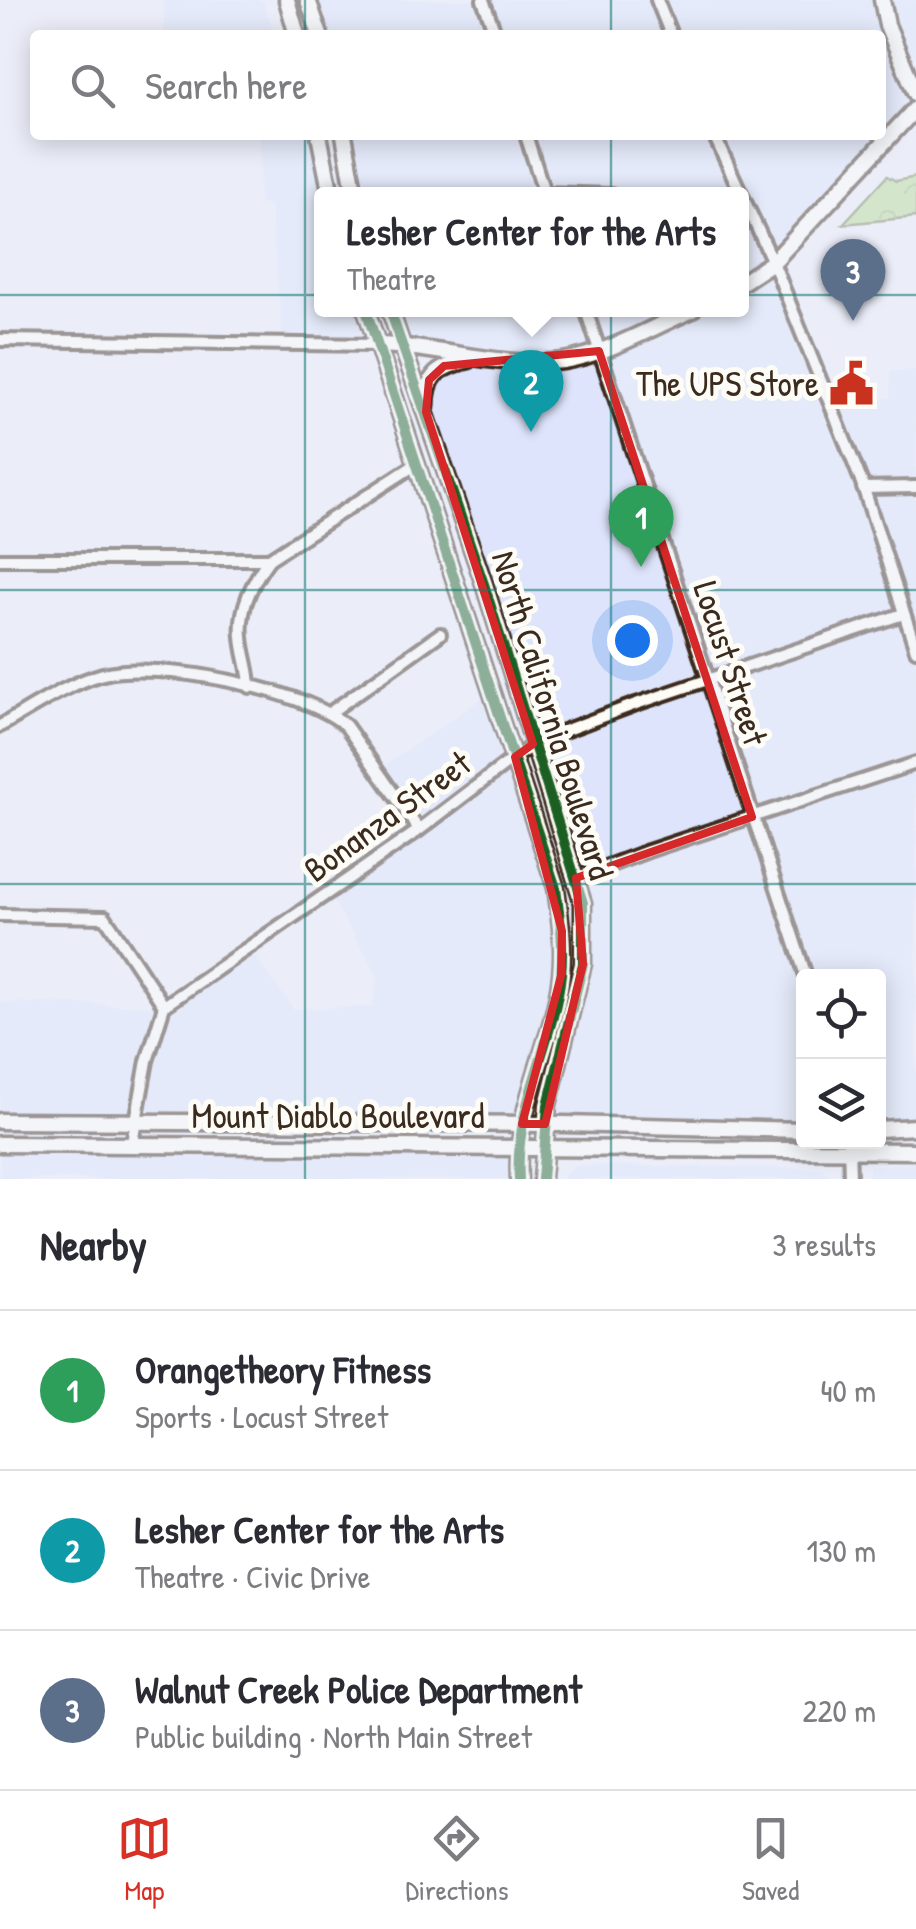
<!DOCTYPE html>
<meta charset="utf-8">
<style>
:root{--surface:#fff;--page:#f2f2f3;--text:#2b2b33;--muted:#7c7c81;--line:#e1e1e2;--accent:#d93025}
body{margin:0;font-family:"Patrick Hand",sans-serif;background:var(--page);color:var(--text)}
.controls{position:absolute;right:30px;bottom:30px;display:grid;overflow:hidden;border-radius:10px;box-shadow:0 5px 25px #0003}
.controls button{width:90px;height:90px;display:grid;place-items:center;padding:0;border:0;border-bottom:2px solid var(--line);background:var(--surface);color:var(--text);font:50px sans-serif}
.you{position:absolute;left:632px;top:640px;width:35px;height:35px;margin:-25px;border:8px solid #fff;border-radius:50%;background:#1a73e8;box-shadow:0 0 0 15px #1a73e833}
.badge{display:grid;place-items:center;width:65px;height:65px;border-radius:50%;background:var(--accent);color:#fff;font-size:32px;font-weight:700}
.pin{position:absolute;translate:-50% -82px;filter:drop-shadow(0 2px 5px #0008)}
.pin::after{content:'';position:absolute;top:52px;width:35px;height:30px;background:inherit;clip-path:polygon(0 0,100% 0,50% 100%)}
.popup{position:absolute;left:314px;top:187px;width:435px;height:130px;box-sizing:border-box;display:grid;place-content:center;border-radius:10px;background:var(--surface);filter:drop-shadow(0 2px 8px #0005);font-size:32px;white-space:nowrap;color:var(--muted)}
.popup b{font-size:38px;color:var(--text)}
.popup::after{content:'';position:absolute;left:50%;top:100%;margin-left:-20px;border:20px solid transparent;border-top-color:var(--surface)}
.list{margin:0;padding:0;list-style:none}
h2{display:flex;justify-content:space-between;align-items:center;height:130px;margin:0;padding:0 40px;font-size:42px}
h2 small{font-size:32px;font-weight:400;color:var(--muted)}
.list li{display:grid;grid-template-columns:65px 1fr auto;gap:30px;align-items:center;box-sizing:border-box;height:160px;padding:0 40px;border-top:2px solid var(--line)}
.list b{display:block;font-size:38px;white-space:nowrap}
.list p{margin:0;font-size:32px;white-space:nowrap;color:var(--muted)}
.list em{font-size:32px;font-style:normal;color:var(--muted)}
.icon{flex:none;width:55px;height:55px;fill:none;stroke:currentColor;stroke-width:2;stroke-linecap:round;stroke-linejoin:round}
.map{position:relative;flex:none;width:916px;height:1179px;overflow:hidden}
.search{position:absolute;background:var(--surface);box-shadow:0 5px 25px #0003;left:30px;right:30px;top:30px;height:110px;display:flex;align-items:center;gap:25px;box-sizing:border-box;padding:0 35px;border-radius:10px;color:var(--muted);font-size:38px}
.sheet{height:610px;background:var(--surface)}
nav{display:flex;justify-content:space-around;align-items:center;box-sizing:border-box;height:140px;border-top:2px solid var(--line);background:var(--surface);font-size:28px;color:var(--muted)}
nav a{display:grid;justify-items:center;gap:5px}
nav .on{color:var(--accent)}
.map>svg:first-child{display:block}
.built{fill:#dee4fb}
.forest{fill:url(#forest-crowns);stroke:#79825a;stroke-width:2.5}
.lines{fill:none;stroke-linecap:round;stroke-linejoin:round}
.street-casing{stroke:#3b2a1e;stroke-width:18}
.secondary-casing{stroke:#3b2a1e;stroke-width:21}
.street{stroke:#fdfcf7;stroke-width:10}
.secondary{stroke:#fdfcf7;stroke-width:14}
.cycleway-casing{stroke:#fdfcf7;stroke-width:16}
.cycleway{stroke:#1b5e20;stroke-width:10}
.marked{fill:none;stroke:#d62828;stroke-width:8;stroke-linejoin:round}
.grid{fill:none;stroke:#0f766e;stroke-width:2.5;stroke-opacity:0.55}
.labels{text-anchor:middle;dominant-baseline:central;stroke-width:10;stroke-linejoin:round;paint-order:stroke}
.poi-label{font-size:35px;fill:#3b2a1e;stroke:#fdfcf7;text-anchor:end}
.street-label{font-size:35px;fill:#3b2a1e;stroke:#fdfcf7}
</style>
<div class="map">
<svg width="916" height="1179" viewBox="0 0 916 1179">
<defs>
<pattern id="forest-crowns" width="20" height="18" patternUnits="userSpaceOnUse" patternTransform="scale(2.5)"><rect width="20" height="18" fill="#b7db96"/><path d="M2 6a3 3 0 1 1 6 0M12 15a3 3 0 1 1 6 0" fill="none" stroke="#9ebc81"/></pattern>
</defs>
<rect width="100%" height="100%" fill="#ebeef9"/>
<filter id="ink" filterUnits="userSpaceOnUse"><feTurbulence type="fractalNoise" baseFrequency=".01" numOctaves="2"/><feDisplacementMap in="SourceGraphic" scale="20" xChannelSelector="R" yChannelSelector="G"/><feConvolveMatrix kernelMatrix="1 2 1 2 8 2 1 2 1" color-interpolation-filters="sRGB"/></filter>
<g filter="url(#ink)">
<g class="built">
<path d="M163,0H263L275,35H164Z"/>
<path d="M308,0H916V58L891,29L916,94V108L773,262L829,400L890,398V371L916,370V1127L879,1129L878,976H804L803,1130L545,1124L584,928L426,412L429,380L479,358L401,345L390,310H741V195L355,194L344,135H881V35H320Z"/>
<path d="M260,135H319L331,194L321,195V310H366L378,345L283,344L270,205L259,204Z"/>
<path d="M493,691L556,888L561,976L522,1124L0,1121V1002L164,1006L249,948L294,1009L372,1006L378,976L328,893L419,830L377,770Z"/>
<path d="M0,1144L518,1146L519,1179H0Z"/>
<path d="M916,1163V1179H868L869,1165Z"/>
<path d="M576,1165L822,1168L832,1179H565L564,1175Z"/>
</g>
<path class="forest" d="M887,176L896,181L916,177V217L843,224Z"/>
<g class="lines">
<defs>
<g id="street">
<path d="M483,0L496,35"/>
<path d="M657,0L671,35"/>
<path d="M526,135L545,195"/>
<path d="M714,135L773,262L862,483L916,650"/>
<path d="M544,193L611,195"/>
<path d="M586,310L806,976"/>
<path d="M0,340L378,345"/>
<path d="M863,488L916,487"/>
<path d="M0,559H269L415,465"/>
<path d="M250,687C250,670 243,654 242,637C239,608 252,582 269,559"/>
<path d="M331,712L440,634"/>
<path d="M0,726C32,708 67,684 103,674C157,660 306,689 346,726L419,830"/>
<path d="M576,878L648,851L916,763"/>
<path d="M0,915L105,917L164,1006"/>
<path d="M849,1142L850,1179"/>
<path d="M132,1143L147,1061L164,1006L419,830L515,757L545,738L636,704L903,614"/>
</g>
<g id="secondary">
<path d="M287,0L297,35"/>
<path d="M308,0L320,35"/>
<path d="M882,0L887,25L916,94"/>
<path d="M319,135L331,195"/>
<path d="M344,135L355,195"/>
<path d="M741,283L773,262L916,108"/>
<path d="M366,310L556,888C560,917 564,945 561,974C554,1043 514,1106 519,1179"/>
<path d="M390,310L484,584L583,903V964L548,1105L542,1179"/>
<path d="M378,345C439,346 501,369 563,361C608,354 650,328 692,310"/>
<path d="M426,407C426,374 439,367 469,360"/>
<path d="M0,1121L564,1124L804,1130"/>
<path d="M878,1129L916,1127"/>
<path d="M0,1144L916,1151"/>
</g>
</defs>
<use href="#street" class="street-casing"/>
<use href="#secondary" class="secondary-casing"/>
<use href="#street" class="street"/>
<use href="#secondary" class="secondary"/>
<defs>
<g id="cycleway">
<path d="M366,310L556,888C560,917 564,945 561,974C554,1043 514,1106 519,1179"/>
<path d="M390,310L484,584L583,903V964L548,1105L542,1179"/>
</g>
</defs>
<use href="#cycleway" class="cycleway-casing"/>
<use href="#cycleway" class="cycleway"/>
</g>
</g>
<path d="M0 0H916V1179H0ZM599,351L752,817L576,878L583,964L545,1124H522L561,976L562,931L515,757L533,744L426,412L429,380L444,366Z" fill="#ebeef9" fill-opacity=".55" fill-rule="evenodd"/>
<path class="marked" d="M599,351L752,817L576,878L583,964L545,1124H522L561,976L562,931L515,757L533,744L426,412L429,380L444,366Z"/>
<path class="grid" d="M305,0V35M611,0V35M305,135V1179M611,135V1179M0,295H916M0,590H916M0,884H916"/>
<defs>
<symbol id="civic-bare" viewBox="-9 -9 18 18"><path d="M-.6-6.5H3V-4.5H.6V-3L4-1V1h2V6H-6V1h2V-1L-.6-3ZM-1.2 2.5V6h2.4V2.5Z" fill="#c8321e" stroke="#fdfcf7" stroke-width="2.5" paint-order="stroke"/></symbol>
</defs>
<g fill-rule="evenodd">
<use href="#civic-bare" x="820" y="352" width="63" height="63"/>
</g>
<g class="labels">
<g class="poi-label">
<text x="819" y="383">The UPS Store</text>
</g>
<g class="street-label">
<text transform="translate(731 663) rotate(72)">Locust Street</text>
<text transform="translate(553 715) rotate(73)">North California Boulevard</text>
<text transform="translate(387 816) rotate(-36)">Bonanza Street</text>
<text x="338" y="1115">Mount Diablo Boulevard</text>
</g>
</g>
</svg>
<div class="controls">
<button><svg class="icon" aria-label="locate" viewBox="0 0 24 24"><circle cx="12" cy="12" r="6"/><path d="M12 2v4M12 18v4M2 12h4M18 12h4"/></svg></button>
<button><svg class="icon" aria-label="layers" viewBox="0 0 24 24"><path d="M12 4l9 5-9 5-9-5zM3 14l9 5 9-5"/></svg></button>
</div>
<div class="you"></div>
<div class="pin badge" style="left:641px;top:567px;background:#2e9e5b">1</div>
<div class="pin badge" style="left:531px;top:432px;background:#0f9aa8">2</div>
<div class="popup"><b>Lesher Center for the Arts</b>Theatre</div>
<div class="pin badge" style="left:853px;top:321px;background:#5c6f8a">3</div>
<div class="search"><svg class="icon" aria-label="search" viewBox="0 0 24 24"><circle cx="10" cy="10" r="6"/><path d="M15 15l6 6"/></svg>Search here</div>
</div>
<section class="sheet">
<h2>Nearby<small>3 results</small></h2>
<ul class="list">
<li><span class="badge" style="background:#2e9e5b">1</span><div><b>Orangetheory Fitness</b><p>Sports · Locust Street</p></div><em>40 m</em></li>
<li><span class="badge" style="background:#0f9aa8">2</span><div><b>Lesher Center for the Arts</b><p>Theatre · Civic Drive</p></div><em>130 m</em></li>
<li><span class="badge" style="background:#5c6f8a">3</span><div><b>Walnut Creek Police Department</b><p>Public building · North Main Street</p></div><em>220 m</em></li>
</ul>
</section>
<nav>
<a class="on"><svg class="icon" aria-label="map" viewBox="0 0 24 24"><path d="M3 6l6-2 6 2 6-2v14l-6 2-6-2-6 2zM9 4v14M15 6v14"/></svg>Map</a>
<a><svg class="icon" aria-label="directions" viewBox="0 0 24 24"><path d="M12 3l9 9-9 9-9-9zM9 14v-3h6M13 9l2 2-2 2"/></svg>Directions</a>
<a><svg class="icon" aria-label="saved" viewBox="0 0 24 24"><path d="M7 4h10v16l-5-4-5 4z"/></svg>Saved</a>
</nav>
